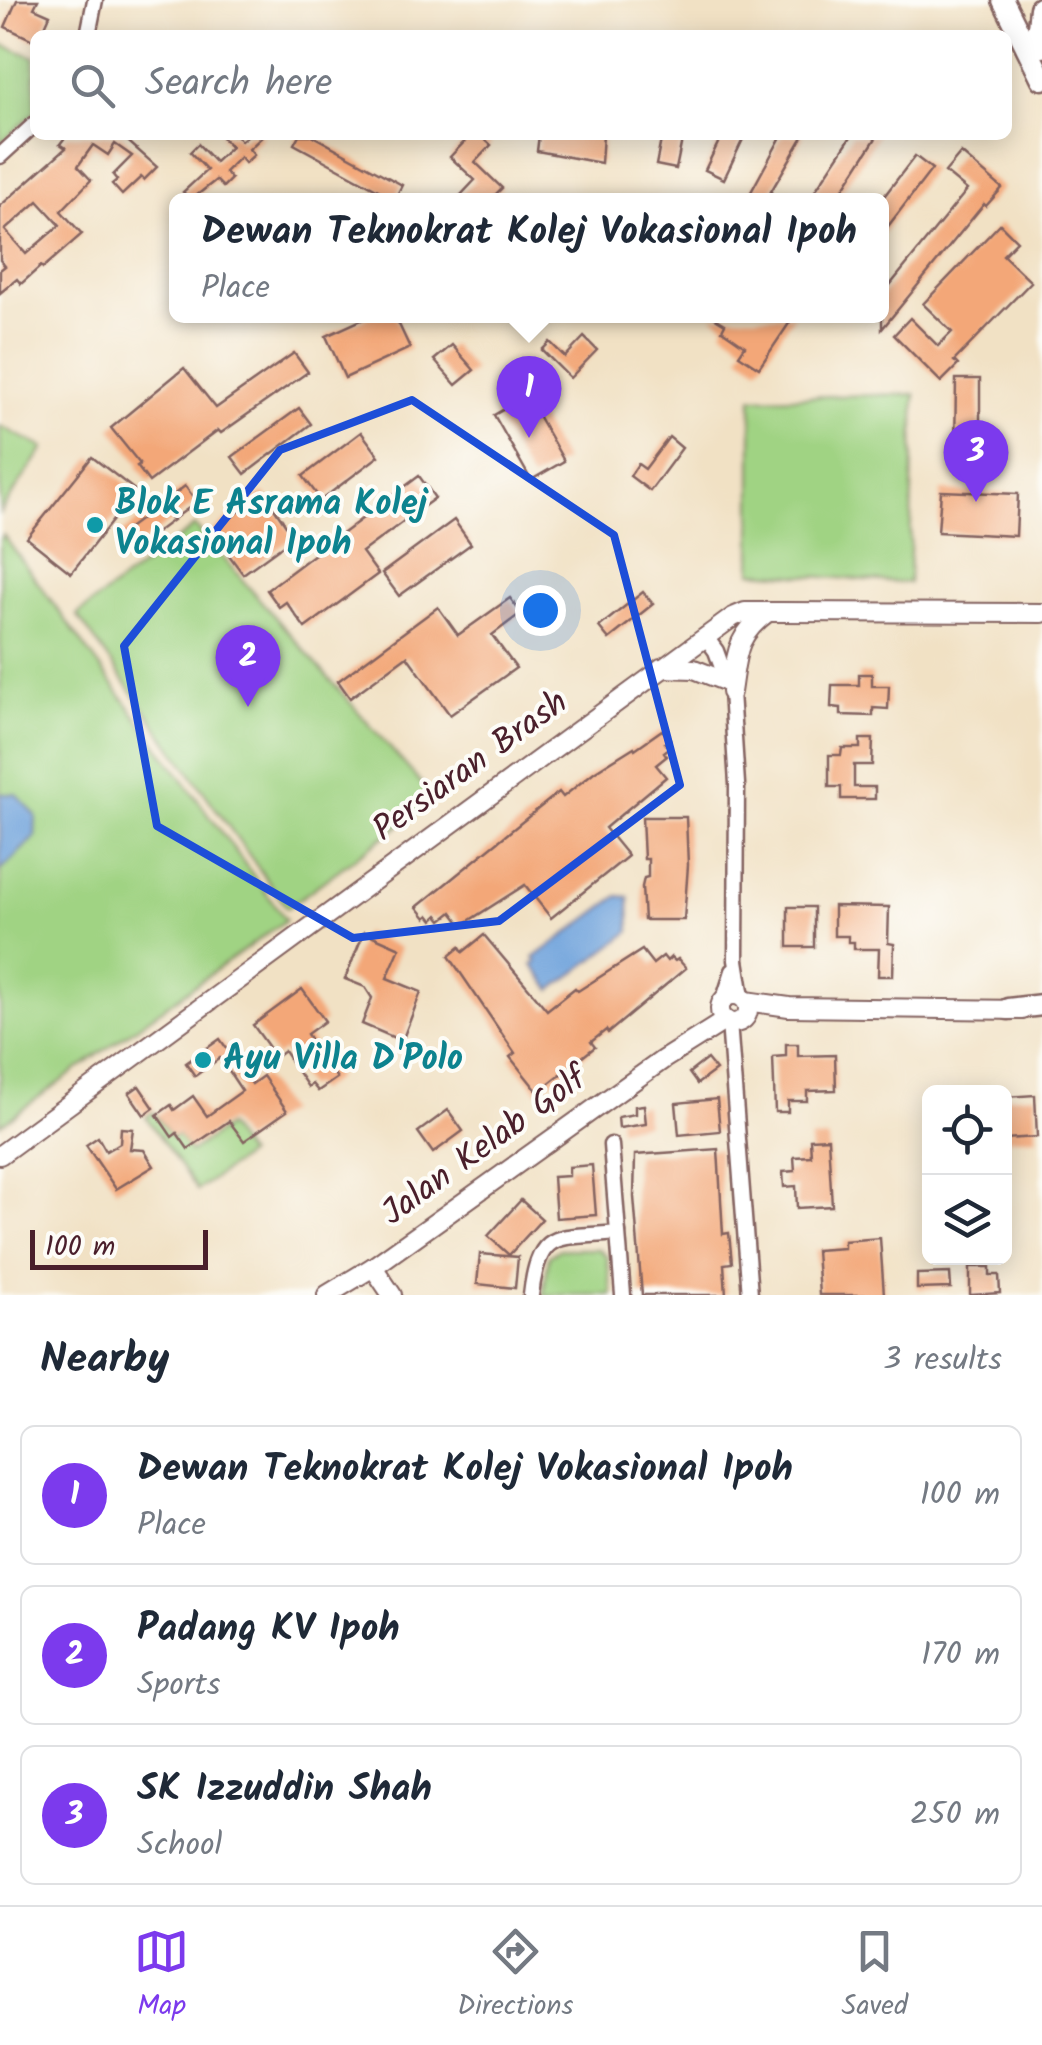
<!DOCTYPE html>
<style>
:root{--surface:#fff;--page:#f2f2f3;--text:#1f2937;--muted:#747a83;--line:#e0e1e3;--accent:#7c3aed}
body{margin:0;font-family:Kalam,sans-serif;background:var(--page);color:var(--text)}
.controls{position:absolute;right:30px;bottom:30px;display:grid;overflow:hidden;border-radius:15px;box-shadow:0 5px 25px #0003}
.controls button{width:90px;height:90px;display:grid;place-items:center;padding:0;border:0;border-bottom:2px solid var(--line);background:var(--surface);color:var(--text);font:50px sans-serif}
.scale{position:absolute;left:30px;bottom:25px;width:178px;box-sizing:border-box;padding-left:10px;border:5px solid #4a1f2b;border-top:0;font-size:28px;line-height:35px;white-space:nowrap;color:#4a1f2b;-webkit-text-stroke:8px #fdfcf7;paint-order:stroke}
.you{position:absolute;left:540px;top:610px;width:35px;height:35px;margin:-25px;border:8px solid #fff;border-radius:50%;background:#1a73e8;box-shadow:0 0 0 15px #1a73e833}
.badge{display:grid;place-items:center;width:65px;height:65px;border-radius:50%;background:var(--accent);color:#fff;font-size:32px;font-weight:700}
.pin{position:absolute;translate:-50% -82px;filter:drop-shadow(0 2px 5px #0008)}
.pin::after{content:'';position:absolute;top:52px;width:35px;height:30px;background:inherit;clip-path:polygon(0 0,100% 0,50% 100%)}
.popup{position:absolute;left:169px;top:193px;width:720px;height:130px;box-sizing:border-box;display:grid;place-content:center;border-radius:15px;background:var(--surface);filter:drop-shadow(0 2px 8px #0005);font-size:32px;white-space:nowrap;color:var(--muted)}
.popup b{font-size:38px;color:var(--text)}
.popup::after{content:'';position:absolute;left:50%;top:100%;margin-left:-20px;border:20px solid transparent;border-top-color:var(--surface)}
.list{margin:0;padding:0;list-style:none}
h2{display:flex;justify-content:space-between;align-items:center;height:130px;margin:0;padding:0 40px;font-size:42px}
h2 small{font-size:32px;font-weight:400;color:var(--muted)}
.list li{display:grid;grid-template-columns:65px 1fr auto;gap:30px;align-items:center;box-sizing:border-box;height:140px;margin:0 20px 20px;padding:0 20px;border:2px solid var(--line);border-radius:15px}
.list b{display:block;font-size:38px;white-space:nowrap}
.list p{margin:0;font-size:32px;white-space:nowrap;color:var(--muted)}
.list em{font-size:32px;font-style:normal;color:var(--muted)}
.icon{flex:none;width:55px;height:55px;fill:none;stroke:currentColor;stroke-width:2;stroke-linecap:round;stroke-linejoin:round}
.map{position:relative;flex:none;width:1042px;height:1295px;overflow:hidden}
.search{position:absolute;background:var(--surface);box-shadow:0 5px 25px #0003;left:30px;right:30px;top:30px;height:110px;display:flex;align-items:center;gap:25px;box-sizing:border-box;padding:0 35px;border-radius:15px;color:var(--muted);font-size:38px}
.sheet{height:610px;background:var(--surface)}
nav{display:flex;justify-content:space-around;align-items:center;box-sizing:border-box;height:140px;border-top:2px solid var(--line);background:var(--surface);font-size:28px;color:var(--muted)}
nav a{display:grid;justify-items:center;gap:5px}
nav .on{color:var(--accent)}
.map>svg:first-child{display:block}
.green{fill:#a0d383;stroke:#757957;stroke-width:2.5}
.water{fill:#6fa3dc;stroke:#5c6184;stroke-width:2.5}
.building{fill:#f3a778;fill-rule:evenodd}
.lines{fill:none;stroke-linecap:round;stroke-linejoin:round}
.minor-casing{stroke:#846361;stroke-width:19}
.tertiary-casing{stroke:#846361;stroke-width:22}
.primary-casing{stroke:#846361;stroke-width:25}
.minor{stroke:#fff;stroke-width:14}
.tertiary{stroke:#fff;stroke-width:18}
.primary{stroke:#fff;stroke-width:20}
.marked{fill:none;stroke:#1d4ed8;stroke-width:8;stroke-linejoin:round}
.culture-dot{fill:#0f9aa8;stroke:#fdfcf7;stroke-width:4}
.labels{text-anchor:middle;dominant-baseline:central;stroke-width:8;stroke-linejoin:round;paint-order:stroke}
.culture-label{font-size:35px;font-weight:bold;fill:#0d838f;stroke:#fdfcf7;text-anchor:start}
.street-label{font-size:35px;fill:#4a1f2b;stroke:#fdfcf7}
</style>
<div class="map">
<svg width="1042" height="1295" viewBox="0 0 1042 1295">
<rect width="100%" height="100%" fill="#fdfcf7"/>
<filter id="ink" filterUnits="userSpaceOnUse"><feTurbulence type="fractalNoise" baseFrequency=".01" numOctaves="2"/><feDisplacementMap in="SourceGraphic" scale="20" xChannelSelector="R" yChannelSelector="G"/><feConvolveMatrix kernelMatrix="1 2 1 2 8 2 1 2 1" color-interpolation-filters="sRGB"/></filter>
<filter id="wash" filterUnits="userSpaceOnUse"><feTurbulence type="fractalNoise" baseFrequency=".0048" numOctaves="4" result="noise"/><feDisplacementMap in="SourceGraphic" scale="40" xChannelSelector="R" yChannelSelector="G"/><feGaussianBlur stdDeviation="2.25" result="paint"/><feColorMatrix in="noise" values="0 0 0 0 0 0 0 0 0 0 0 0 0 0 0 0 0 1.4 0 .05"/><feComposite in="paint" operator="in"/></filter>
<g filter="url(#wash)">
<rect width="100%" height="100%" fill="#f1e1c4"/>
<g class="green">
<path d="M0,44L35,57V112L0,144Z"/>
<path d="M915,394L909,583L752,572V398Z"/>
<path d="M0,426L44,448L0,513Z"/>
<path d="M195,526L435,799L287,908L77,615Z"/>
<path d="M3,535L286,920L0,1125V540Z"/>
<path d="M153,1112L172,1138L178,1135L190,1152L227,1126L247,1155L197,1190L146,1117Z"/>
<path d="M560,1249H599L607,1257L612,1295H543L549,1256Z"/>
</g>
<g class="water">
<path d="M0,794H16L36,816L35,837L0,871Z"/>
<path d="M618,896L629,897L630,932L552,990L533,965L537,962L534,958Z"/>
</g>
<g id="blocks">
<g class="building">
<path d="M17,0H38L34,8L50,15L41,35H35V41L5,27Z"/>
<path d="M67,135H121L157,167L144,180L141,177L122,195L112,184L117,180L113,175L132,156L115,144L108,155L93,145L78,166L91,180L61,211L82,234L43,268L41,266L21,284L17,279L0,293V270L5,266L0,260V206L66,148L60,144ZM38,201L60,225L26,254L5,230Z"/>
<path d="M220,135H236L241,141L248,135H264L249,149L254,155L245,163L240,157L225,172L231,179L223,187L216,180L191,200L183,192L207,170L190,152L198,144L215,162L231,147Z"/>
<path d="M299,135H311L402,185L395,199L294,144Z"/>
<path d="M471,135H480L491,145L475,162L502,188L490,200H466L460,196L475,180L450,157Z"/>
<path d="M539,135H603L601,163L537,151Z"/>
<path d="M662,135H683L676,169L656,165Z"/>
<path d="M722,135H745L724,179L705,170Z"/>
<path d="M782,135H804L766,200L751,192Z"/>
<path d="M852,135H878L836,200H809Z"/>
<path d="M961,153L1002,188L986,206L984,204L882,329V295L967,190L945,172Z"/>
<path d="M915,156L932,169L882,234V199Z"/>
<path d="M1000,224L1017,241L1003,255L1031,282L954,361L958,365L941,382L894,335L910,318L938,346L952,332L923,304Z"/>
<path d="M370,316H395L410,348L345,378L326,336Z"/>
<path d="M712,316H794L759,368L739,355L745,346L722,330L725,324Z"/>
<path d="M584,337L597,350L570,378L542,350L550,342L565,357Z"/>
<path d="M452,345L474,370L456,385L434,360Z"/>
<path d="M294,353L308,372L221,433L218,430L149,482L137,466L140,464L111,428L184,368L216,408Z"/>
<path d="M956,379H980V453H955Z"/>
<path d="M527,396L564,461L531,480L494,415Z"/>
<path d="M299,408L311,424L245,474L232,457Z"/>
<path d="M361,432L379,456L321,500L303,476Z"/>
<path d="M669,437L682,448L650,491L630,476L638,464L645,469Z"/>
<path d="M92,457L136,491L71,573L27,538Z"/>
<path d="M419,476L435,498L362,552L378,574L305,628L286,602L279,607L267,590Z"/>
<path d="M185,486L197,502L175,518L164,502Z"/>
<path d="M941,491L1018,494L1016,536L938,532Z"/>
<path d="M264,493L294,537L243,574L212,532Z"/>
<path d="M157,507L173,520L127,554L115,538Z"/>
<path d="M454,520L471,544L399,596L382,573Z"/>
<path d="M643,592L653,604L609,639L599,627Z"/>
<path d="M510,598L521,613L492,635L516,668L450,715L407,656L350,698L338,681L438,607L458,635Z"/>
<path d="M859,674H872V686H889L888,709L873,708V716L841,715V708L831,707L832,685H859Z"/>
<path d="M662,730L670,739L665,743L669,748L664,752L667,756L656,765L666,777L605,828L628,856L551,918L525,885L462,925L452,912L442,920L438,915L433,920L429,915L426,918L417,907L559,792L563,797L594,772L634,747L635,749Z"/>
<path d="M860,739H873L872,765H854V787H875V799H841V787H829V755H841L842,748H860Z"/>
<path d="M642,817H686L688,865L684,920H644L642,887L644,878L648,877V859H644Z"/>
<path d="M834,906L889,907L888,943L894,944L893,976H878L879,949H854V942H848V936H834Z"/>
<rect x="788" y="907" width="26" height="40"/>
<path d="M364,932L400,948L387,978L421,992L402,1041L362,1024L372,998L365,987L345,979Z"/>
<path d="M484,935L547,1010L575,988L578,991L642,950L653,964L663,956L667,961L671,957L675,961L678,959L686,968L608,1033L606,1030L591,1042L595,1047L538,1092L510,1057L515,1053L449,956L460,947L463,952Z"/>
<path d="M302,989L325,1021L307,1034L320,1054L326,1050L333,1059L326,1063L337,1078L318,1091L312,1084L308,1087L284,1051L276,1057L253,1025Z"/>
<path d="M220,1039L252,1084L263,1076L287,1111L244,1141L229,1121L188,1149L177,1133L172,1137L157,1115L171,1105L174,1110L193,1096L207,1116L242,1091L220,1058L195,1076L186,1063Z"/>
<path d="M786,1044H798V1056L835,1055L836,1090L807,1091V1101H788V1112H775L773,1057L786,1056Z"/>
<path d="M707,1059L716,1070L697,1084L689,1073Z"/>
<path d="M139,1086L154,1108L144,1115L129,1093Z"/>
<path d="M1035,1095L1037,1137L1004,1139V1097Z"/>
<path d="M717,1099L720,1131L679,1135L676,1103Z"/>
<path d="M644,1105L646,1124L619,1128L618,1117L635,1114V1106Z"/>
<path d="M448,1110L463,1131L433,1153L418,1132Z"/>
<path d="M121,1128L133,1129L130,1149L144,1150L154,1166L116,1189L86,1145L98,1137L106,1151L120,1143Z"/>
<path d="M828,1138L832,1206L797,1208L796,1186L784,1187L783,1172L795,1171L794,1157L811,1156L810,1139Z"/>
<path d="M718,1149L723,1234L729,1233L732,1263L724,1264L726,1295H642L634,1197L635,1155Z"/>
<path d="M592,1165L596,1215L556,1218L553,1177L569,1176V1167Z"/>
<path d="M521,1200L542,1219L509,1255L488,1236Z"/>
<path d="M880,1238L884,1295H819L816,1250L844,1248V1241Z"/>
<path d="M480,1254L518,1257L515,1288L477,1284Z"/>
<path d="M970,1267H990V1275H999L1000,1293L970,1295Z"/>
<path d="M950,1273L951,1288L917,1289V1274Z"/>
</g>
</g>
</g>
<g filter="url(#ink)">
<use href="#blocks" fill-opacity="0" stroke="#846361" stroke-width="2.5"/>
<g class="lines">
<defs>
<g id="minor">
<path d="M88,35L95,0"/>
<path d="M0,156L35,124"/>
<path d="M705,636L716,651L731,692L737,784L736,960L742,997"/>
<path d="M724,999L733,971"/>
<path d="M729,1022L750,1295"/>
<path d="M618,1233L623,1295"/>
<path d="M531,1295C539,1226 559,1239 618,1233L611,1145"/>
</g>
<g id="tertiary">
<path d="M661,668L694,669L727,682"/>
<path d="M731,692C737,654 735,636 768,612"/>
<circle cx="734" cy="1009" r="14"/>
<path d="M746,1001L789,1007L1022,1010"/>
<path d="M0,1155L733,617L745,612H780L1042,613"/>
<path d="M373,1267L392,1295"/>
<path d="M327,1295L373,1267L664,1059L726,1020"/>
</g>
<g id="primary">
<path d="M1003,0L1042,79"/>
<path d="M1040,8L1037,37L1042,47"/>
<path d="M1008,1009L1042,1005"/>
</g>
</defs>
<use href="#minor" class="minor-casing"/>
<use href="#tertiary" class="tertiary-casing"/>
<use href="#primary" class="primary-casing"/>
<use href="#minor" class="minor"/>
<use href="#tertiary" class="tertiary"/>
<use href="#primary" class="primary"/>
</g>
</g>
<path class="marked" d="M412,400L614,535L680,785L499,921L353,938L157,826L124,646L280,450Z"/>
<g class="culture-dot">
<circle cx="95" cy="525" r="10"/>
<circle cx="203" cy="1060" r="10"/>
</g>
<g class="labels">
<g class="culture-label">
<text x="115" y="505">Blok E Asrama Kolej<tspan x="115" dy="40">Vokasional Ipoh</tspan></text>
<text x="223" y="1060">Ayu Villa D'Polo</text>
</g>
<g class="street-label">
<text transform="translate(471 767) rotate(-36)">Persiaran Brash</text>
<text transform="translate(485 1147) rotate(-36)">Jalan Kelab Golf</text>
</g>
</g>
</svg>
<div class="controls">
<button><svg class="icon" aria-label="locate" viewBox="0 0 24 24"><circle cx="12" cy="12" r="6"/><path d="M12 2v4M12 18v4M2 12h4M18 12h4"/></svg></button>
<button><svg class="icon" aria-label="layers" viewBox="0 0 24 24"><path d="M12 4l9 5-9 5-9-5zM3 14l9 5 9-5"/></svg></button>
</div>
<div class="scale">100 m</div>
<div class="you"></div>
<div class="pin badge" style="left:529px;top:438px">1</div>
<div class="popup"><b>Dewan Teknokrat Kolej Vokasional Ipoh</b>Place</div>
<div class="pin badge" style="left:248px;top:707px">2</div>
<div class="pin badge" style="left:976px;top:502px">3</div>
<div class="search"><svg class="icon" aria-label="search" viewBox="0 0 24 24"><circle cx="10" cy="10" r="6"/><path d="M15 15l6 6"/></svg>Search here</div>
</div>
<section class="sheet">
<h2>Nearby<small>3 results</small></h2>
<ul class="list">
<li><span class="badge">1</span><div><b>Dewan Teknokrat Kolej Vokasional Ipoh</b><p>Place</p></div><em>100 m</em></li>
<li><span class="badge">2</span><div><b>Padang KV Ipoh</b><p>Sports</p></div><em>170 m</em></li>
<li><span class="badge">3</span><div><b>SK Izzuddin Shah</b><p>School</p></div><em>250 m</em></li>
</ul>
</section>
<nav>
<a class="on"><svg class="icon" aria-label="map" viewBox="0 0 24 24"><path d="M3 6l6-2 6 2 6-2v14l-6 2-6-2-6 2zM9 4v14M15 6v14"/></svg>Map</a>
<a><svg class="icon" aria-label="directions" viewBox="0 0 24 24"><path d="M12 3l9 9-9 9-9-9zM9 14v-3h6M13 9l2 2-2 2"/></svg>Directions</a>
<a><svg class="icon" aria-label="saved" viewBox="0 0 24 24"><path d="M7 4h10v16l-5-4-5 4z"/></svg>Saved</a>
</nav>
